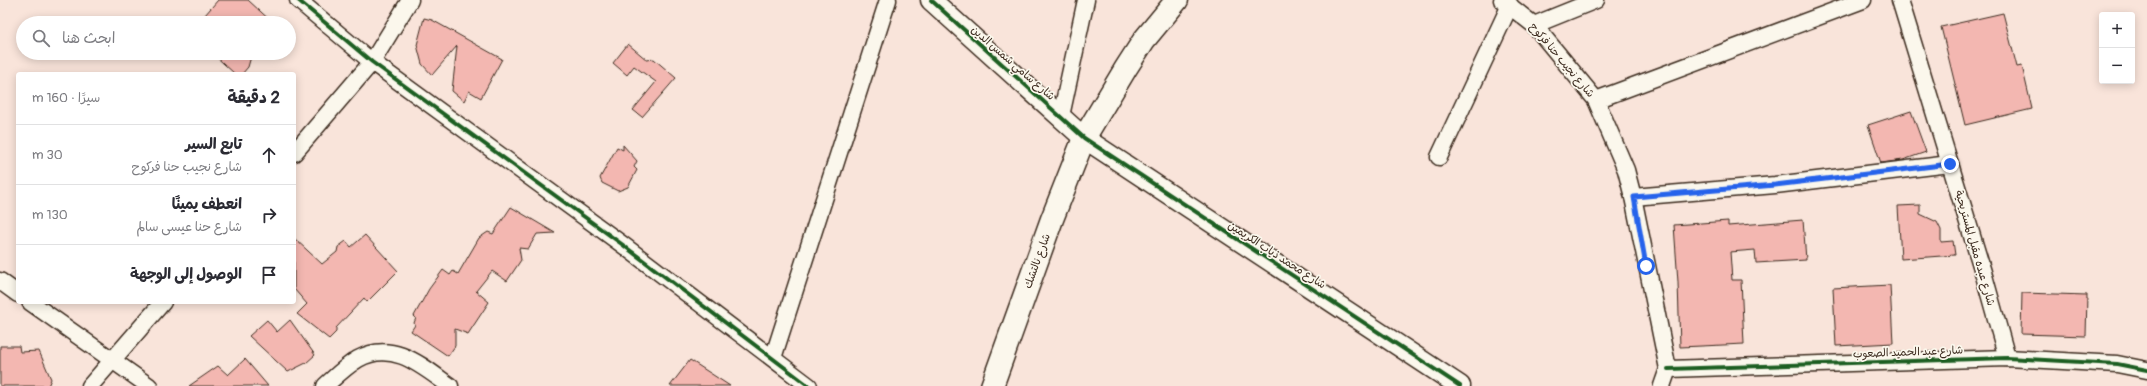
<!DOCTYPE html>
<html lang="ar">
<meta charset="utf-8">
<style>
:root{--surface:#fff;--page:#f7f7f7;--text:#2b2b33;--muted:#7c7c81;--line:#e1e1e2}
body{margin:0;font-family:Pangolin,"Playpen Sans Arabic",sans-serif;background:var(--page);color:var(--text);direction:rtl}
.controls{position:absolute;right:12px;top:12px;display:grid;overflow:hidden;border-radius:4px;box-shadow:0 2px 10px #0003}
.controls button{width:36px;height:36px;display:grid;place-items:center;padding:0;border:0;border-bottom:1px solid var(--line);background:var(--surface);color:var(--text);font:20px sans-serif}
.stop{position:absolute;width:12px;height:12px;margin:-9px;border:3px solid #2563eb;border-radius:50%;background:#fff}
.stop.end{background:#2563eb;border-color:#fff;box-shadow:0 1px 4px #0008}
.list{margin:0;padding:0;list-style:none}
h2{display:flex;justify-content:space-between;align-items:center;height:52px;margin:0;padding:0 16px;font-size:17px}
h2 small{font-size:13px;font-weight:400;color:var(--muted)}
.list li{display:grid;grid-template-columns:26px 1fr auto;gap:12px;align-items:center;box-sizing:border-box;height:60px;padding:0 16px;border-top:1px solid var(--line)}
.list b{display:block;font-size:15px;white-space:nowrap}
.list p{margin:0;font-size:13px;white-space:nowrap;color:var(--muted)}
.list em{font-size:13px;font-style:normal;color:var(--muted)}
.icon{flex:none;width:22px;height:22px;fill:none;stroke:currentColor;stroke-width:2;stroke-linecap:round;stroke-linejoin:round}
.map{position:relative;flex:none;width:2147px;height:386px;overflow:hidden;direction:ltr}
.search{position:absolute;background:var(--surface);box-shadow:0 2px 10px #0003;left:16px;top:16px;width:280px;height:44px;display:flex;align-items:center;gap:10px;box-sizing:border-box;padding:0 14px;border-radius:22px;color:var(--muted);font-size:15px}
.panel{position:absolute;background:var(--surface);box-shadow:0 2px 10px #0003;left:16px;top:72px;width:280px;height:232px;border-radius:4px;direction:rtl}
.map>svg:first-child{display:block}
.building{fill:#f3b7b1;stroke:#3b2a1e}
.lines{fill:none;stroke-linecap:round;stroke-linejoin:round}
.minor-casing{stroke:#3b2a1e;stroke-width:19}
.tertiary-casing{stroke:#3b2a1e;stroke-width:23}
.secondary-casing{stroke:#3b2a1e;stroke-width:25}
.minor{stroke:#fbf7ec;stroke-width:16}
.tertiary{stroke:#fbf7ec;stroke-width:20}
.secondary{stroke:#fbf7ec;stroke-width:22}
.cycleway-casing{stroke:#fbf7ec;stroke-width:6}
.cycleway{stroke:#1b5e20;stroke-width:4}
.route{stroke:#2563eb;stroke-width:5}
.labels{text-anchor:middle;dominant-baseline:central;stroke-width:3.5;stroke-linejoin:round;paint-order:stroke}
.street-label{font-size:11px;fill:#3b2a1e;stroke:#fbf7ec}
</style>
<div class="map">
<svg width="2147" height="386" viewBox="0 0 2147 386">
<rect width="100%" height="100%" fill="#f9e4da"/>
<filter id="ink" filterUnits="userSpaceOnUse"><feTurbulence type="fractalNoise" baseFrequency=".025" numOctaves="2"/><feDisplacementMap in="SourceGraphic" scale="8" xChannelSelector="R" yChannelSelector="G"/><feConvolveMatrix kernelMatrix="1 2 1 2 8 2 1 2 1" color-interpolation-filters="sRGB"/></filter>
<g filter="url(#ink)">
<g class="building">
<path d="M218,0H248L273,23H198Z"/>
<path d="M2003,13L2017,67L2022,66L2032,109L1965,125L1941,27Z"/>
<path d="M424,18L432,20L502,59L481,98L469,91L464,101L452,91L457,46L432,75L422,64L417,45Z"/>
<path d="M628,44L647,60L654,59L676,78L642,117L633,110L656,82L634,66L627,75L613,63Z"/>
<path d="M212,53H252L248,67L242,74H235Z"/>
<path d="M1911,111L1926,152L1903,160L1881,163L1868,125Z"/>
<path d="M623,145L637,161L634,167L637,170L628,187L618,191L602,183L600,178L617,147L623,150Z"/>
<path d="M1920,205V214L1937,222L1941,230V242L1953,241L1955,255L1901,259L1898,206Z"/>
<path d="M511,207L555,233L537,234L528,249L519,248L521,260L507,281L492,271L476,291L489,302L468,334L455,329V346L448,356L411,331L415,325L414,323L416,318L414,316L429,289L443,270L450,275L453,271L458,274L479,238L488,232L493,234Z"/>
<path d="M1803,220L1806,260L1756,263L1755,250L1730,252L1732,280H1741L1744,344L1680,347L1678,282L1674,225L1728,221V226Z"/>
<path d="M365,235L398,271L367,302L364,298L336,328V332L329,339L297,314L307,304L294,289V238L322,264L337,252L338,247L346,241L351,247Z"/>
<path d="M1890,285L1893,343L1836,346L1833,288Z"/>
<path d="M2022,293L2087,295L2086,336L2021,334Z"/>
<path d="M267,320L277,332L290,320L315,355L306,363L288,372L249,336Z"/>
<path d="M0,346H19L20,352L39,351L51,379L48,386H0Z"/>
<path d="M245,359L268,386H189L218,366L228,375Z"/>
<path d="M690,360L730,386H670Z"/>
</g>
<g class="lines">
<defs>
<g id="minor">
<path d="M298,0L372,62L623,245L809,386"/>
<path d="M1502,0L1534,25L1596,100L1626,170L1633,197L1668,369L1662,386"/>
<path d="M1900,0L1983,272L2007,358"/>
<path d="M1534,25L1596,0"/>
<path d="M1596,100L1863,0"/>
<path d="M1061,116L1086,0"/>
<path d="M294,153L372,62L410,0"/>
<path d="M1439,157L1510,5"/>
<path d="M1633,197L1775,185L1950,164"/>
<path d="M0,281L18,294"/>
<path d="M30,302L149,386"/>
<path d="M773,358L888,0"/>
<path d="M1668,369L2007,358L2117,364L2147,370"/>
<path d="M90,386L163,302"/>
<path d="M325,386C335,377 346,366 358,359C393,339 423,367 450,386"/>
</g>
<path id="tertiary" d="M931,0L1084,138L1460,386"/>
<path id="secondary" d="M992,386L1052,219L1084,138L1126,68L1144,40L1177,0"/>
</defs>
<use href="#minor" class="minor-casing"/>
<use href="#tertiary" class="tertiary-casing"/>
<use href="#secondary" class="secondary-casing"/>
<use href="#minor" class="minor"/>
<use href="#tertiary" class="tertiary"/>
<use href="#secondary" class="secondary"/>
<defs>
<g id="cycleway">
<path d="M298,0L372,62L623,245L809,386"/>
<path d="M931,0L1084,138L1460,386"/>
<path d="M1668,369L2007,358L2117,364L2147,370"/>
</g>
</defs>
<use href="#cycleway" class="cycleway-casing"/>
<use href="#cycleway" class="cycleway"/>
</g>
</g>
<g class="lines" filter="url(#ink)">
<path class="route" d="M1646,266L1634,197L1775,185L1950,164"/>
</g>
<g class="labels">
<g class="street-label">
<text transform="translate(1562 60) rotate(50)">شارع نجيب حنا فركوح</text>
<text transform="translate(1013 63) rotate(41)">شارع سامي شمس الدين</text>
<text transform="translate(1975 248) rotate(74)">شارع عبده مقبل المستريحية</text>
<text transform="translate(1277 255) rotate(33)">شارع محمد ذياب الكريمين</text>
<text transform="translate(1037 261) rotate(-70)">شارع نالتشك</text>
<text transform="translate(1908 352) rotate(-2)">شارع عبد الحميد الصعوب</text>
</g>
</g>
</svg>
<div class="controls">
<button>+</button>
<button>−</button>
</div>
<div class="stop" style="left:1646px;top:266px"></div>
<div class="stop end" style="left:1950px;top:164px"></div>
<div class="search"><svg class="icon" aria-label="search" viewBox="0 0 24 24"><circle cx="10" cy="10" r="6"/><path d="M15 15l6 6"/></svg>ابحث هنا</div>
<section class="panel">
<h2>2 دقيقة<small>سيرًا · 160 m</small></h2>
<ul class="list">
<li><svg class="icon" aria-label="ahead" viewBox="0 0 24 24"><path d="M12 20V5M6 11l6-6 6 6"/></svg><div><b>تابع السير</b><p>شارع نجيب حنا فركوح</p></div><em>30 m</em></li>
<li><svg class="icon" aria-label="right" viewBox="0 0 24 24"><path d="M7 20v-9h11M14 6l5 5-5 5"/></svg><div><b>انعطف يمينًا</b><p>شارع حنا عيسى سالم</p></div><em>130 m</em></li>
<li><svg class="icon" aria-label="arrive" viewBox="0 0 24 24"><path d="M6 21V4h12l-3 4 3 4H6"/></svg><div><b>الوصول إلى الوجهة</b></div></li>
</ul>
</section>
</div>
